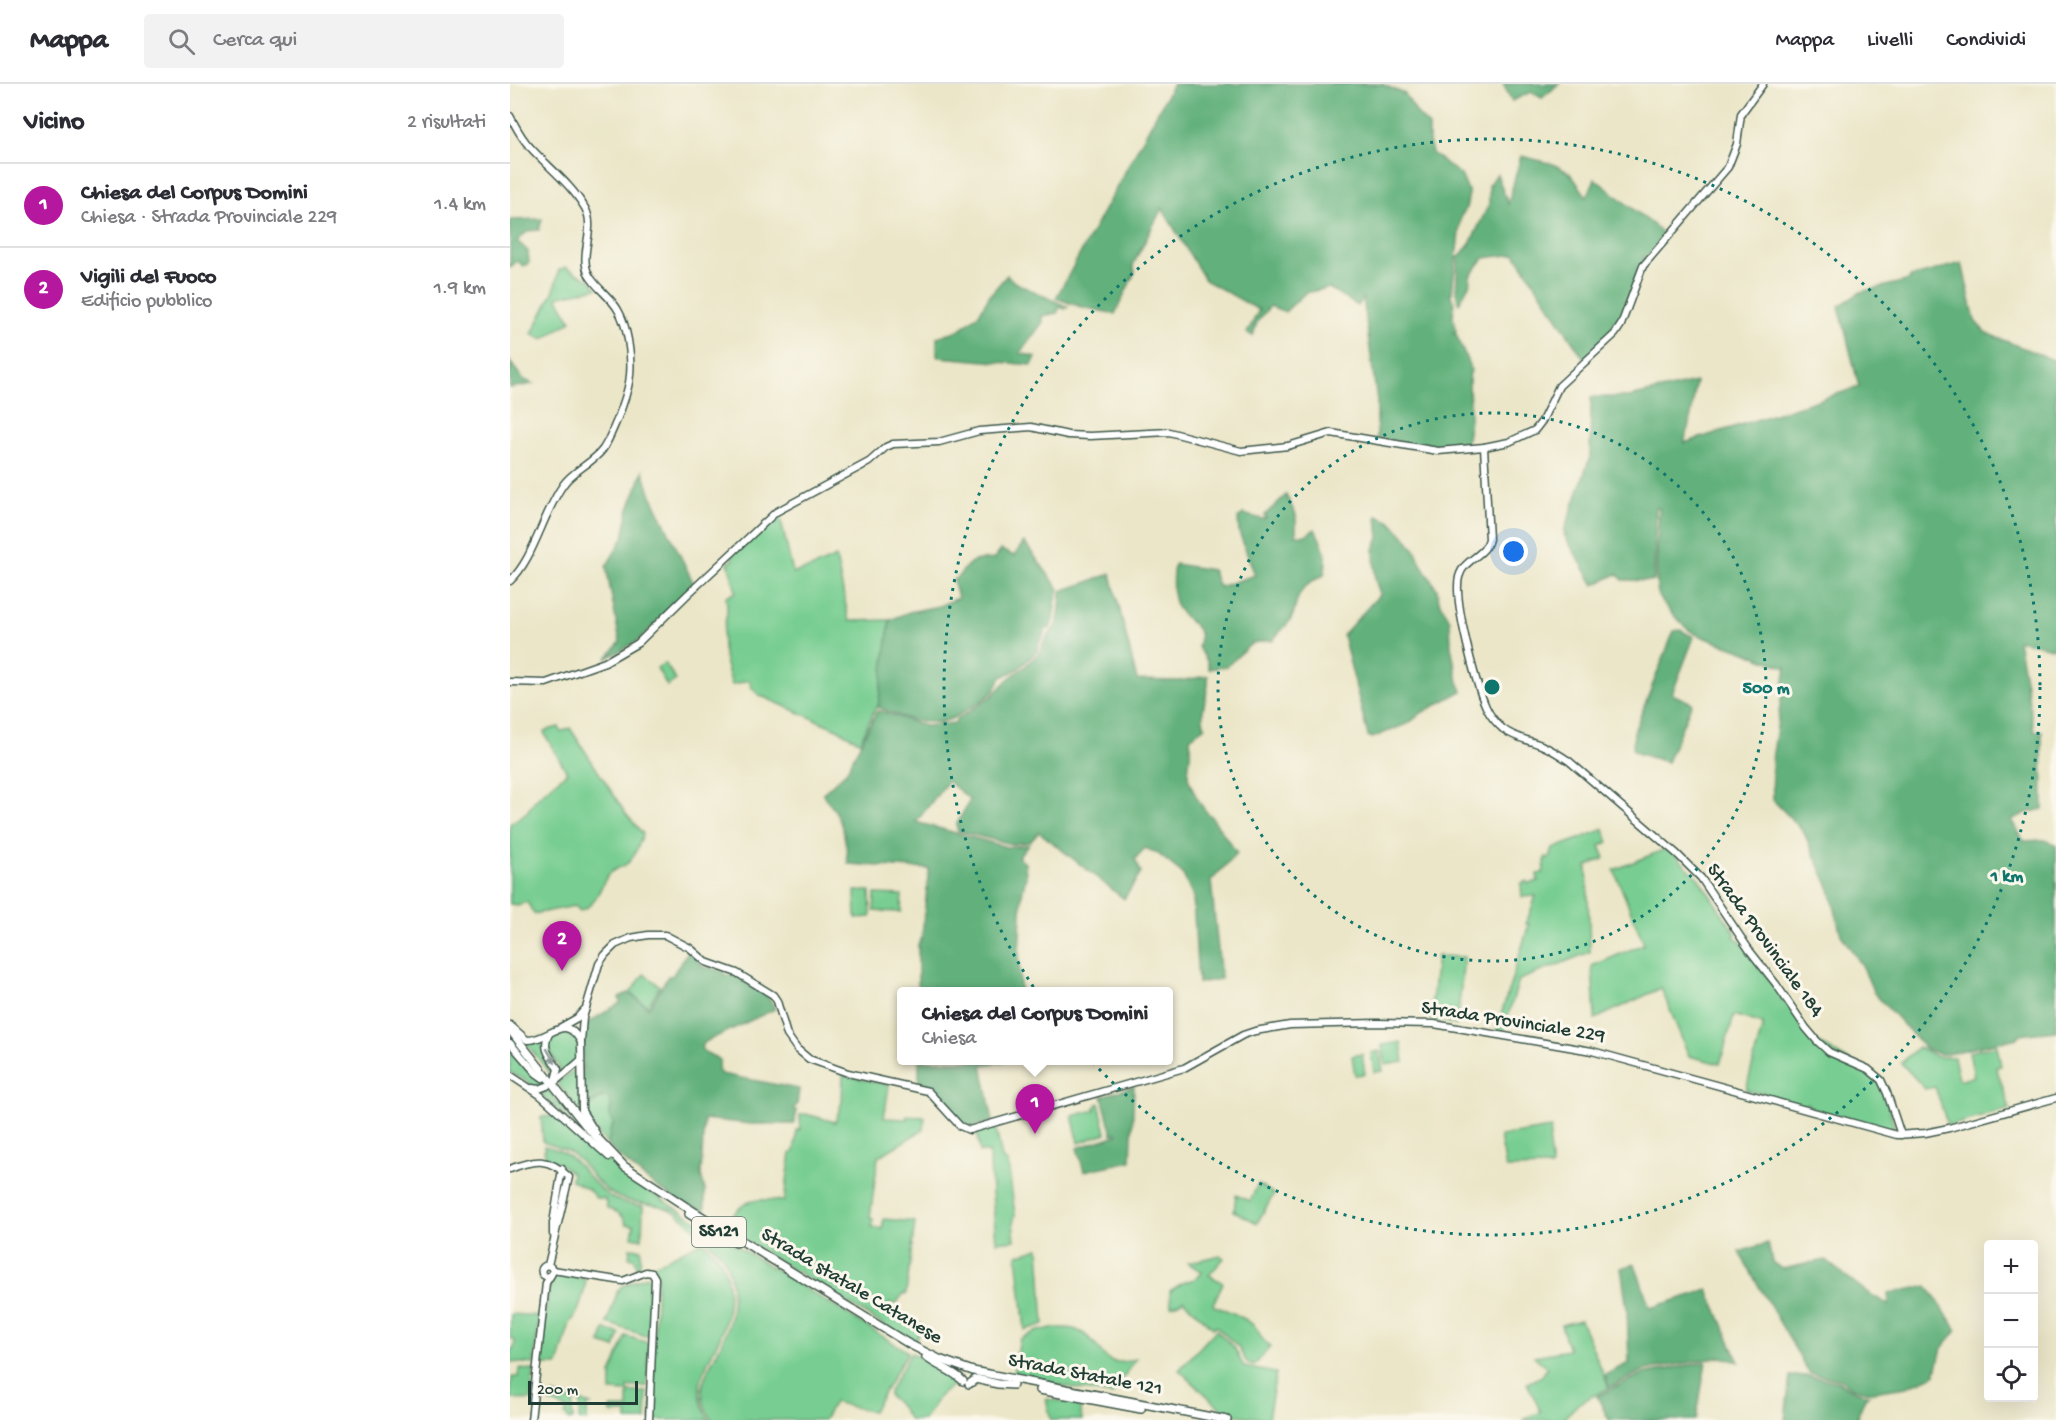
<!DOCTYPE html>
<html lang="it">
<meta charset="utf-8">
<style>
:root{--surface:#fff;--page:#f2f2f3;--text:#2b2b33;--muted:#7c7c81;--line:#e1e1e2;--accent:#b5179e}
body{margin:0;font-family:"Gochi Hand",sans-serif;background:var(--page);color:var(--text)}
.controls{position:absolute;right:18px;bottom:18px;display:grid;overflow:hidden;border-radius:6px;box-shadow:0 6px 24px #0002}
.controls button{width:54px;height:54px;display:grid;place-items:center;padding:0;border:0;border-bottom:2px solid var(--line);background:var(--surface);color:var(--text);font:30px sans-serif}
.scale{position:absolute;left:18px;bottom:15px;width:110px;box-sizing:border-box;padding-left:6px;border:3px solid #1f3d34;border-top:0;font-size:16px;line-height:21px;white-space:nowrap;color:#1f3d34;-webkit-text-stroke:4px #fbf7ec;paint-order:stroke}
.you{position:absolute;left:1004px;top:468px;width:21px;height:21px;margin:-15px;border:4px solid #fff;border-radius:50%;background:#1a73e8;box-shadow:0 0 0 9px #1a73e833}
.badge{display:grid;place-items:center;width:39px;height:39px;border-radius:50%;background:var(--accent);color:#fff;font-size:20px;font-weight:700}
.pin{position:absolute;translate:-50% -50px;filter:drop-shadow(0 2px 3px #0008)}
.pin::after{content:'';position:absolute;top:32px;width:21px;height:18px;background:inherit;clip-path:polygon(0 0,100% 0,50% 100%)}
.popup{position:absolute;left:387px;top:903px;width:276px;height:78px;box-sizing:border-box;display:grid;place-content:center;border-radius:6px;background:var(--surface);filter:drop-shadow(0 2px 4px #0005);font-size:20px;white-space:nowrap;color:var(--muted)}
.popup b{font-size:22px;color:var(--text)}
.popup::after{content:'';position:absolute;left:50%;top:100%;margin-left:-12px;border:12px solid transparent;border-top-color:var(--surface)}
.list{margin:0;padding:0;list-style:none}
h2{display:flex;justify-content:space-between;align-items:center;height:78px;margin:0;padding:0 24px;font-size:26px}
h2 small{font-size:20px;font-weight:400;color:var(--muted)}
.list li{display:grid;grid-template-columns:39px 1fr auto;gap:18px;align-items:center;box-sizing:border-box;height:84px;padding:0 24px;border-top:2px solid var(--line)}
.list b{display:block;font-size:22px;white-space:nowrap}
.list p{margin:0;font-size:20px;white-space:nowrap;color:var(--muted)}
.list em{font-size:20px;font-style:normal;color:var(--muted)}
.icon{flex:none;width:33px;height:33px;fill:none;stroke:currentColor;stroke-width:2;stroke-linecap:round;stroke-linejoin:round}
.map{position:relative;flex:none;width:1546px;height:1336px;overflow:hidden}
header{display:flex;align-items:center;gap:36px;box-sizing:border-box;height:84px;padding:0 30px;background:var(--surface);border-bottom:2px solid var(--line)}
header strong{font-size:28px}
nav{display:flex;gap:33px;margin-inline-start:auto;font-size:21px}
.search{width:420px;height:54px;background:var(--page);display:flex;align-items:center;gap:15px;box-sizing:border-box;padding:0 21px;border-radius:6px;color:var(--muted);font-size:22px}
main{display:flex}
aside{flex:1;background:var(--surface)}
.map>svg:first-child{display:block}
.green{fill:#78ce92;stroke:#4c8663;stroke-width:1.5}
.forest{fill:#62b17c;stroke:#407758;stroke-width:1.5}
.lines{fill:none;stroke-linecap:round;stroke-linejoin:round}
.secondary-casing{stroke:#3e564a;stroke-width:9}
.primary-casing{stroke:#3e564a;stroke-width:10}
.secondary{stroke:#fff;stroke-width:6}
.primary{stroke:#fff;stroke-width:7}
.oneway{fill:#8f9e9a}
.ring{fill:none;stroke:#0f766e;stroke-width:3;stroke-dasharray:3 6}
.labels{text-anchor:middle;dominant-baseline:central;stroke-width:6;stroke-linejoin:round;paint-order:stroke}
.shield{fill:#fbf7ec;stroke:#61756b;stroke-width:1.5}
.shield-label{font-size:18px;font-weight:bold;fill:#1f3d34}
.street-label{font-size:20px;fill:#1f3d34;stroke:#fbf7ec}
.centre{fill:#0f766e;stroke:#fbf7ec;stroke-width:3}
.ring-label{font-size:18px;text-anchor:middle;font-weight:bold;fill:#0f766e;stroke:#fbf7ec;stroke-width:6;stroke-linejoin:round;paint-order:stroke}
</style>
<header>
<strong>Mappa</strong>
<div class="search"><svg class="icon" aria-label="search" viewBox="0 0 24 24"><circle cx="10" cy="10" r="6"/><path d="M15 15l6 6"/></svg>Cerca qui</div>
<nav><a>Mappa</a><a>Livelli</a><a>Condividi</a></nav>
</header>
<main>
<aside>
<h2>Vicino<small>2 risultati</small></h2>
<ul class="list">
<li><span class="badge">1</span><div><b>Chiesa del Corpus Domini</b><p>Chiesa · Strada Provinciale 229</p></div><em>1.4 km</em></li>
<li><span class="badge">2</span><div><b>Vigili del Fuoco</b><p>Edificio pubblico</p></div><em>1.9 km</em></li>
</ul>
</aside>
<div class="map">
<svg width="1546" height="1336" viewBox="0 0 1546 1336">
<rect width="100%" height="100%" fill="#fbf7ec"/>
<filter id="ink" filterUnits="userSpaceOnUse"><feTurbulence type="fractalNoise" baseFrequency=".0167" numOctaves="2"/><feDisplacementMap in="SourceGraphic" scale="12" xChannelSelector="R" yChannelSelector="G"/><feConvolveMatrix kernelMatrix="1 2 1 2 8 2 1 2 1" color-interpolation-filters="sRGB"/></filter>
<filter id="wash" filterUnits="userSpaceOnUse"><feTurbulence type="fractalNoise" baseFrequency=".008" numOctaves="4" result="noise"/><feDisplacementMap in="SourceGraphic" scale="24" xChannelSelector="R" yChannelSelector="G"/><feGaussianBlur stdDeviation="1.35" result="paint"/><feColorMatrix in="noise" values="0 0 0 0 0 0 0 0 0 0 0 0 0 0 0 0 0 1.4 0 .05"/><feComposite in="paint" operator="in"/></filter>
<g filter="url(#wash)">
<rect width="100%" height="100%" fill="#ebe6c8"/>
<g class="green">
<path d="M55,183L80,196L87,204L47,213L61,237L33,255L22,250L44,206L49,186Z"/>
<path d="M269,428L283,489L301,484L326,473L339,537L380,536L368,623L365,625L350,658L327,645L249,611L242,604L239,596L222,601C217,585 211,567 213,550C215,533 219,533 216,513L226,508L218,478L223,477L222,472L242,453H245V450Z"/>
<path d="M155,579L166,596L157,602L147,584Z"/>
<path d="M49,643L51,648L60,644L116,730L133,750C129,760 126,771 118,779C112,784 103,784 98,791C89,804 87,821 70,827L65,822L24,830L17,818L8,821L0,820V740L17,728L26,715L57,688L35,651L34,647Z"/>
<path d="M1094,745L1098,758L1090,762L1095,774L1077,782L1080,868L1009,896L993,948L986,947L1019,840H1016L1026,812L1012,813L1011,800L1017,797L1018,800L1028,797L1027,790L1033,789L1036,773L1040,774L1043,765Z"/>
<path d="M1158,764L1189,795L1226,850L1224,853L1230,857L1271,910L1272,917H1276L1300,954L1357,987L1369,997L1375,1009L1385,1046H1378L1300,1024L1297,1019L1294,1022L1257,1012L1254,1008L1248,1009L1236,1006L1253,940L1224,931L1210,980L1179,972L1151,904L1085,935L1082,882L1134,860L1104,786Z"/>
<path d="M345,807H360L361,833L346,834Z"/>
<path d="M365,810L392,811L391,828L364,827Z"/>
<path d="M927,872L954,873L947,941L937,939L933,935L929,938L920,936Z"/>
<path d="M134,890L150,902L138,922L120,909Z"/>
<path d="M56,945L68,954L69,975L50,991L49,983L37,962L43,949Z"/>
<path d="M35,953L46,985L44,994L13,956Z"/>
<path d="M891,958L894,978L875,981L872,961Z"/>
<path d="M0,961L36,1002L28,1004L0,988Z"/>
<path d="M1487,962L1491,982L1486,983L1500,1025L1438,1042L1425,1003L1415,1005L1391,979L1408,963L1428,973H1444L1449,996L1455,994L1456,995L1464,992L1459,968Z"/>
<path d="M869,967L873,987L864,988L861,969Z"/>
<path d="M852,970L855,990L845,991L842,972Z"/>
<path d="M70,981L72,1031L47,999Z"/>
<path d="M333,991L379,1001L374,1034L397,1035V1032L415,1033L413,1046L368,1073L360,1134L363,1135L362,1143L372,1145L374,1135L405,1138L396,1210H393L386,1220L379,1219L376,1226L414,1241L403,1259L215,1144C231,1114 243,1114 274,1117L281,1069L284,1068L287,1046H290V1031L296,1030L325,1038L332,1018Z"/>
<path d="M38,1006L72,1046L30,1010Z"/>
<path d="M95,1012L98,1013L101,1020L100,1032L104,1039L100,1047L98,1062L75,1032L72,1024H75Z"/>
<path d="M589,1019L596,1049L569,1059L562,1032L585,1026V1023Z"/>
<path d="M42,1023L111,1087L135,1105L398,1268L362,1328L324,1318L314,1336H202C180,1302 200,1286 213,1256C224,1232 227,1196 212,1172C206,1164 197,1157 189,1149C182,1142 174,1134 165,1128C147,1117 123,1122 104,1111C86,1102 78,1082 62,1070C53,1063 43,1062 33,1058L31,1033L42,1032Z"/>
<path d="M484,1043L486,1045L492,1074L498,1079L505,1131L503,1139L505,1156L486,1158L479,1068H470L467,1048Z"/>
<path d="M1041,1044L1039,1061L1042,1083L996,1084L990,1052Z"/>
<path d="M34,1062C68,1068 72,1092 97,1110C107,1118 120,1120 133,1122L132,1155L122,1153L124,1141L116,1140C114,1130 105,1127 97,1124L95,1115L86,1114L78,1105L61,1096L62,1089L48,1079L35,1074Z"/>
<path d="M748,1100L764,1110L747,1139L724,1127L726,1111L740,1117Z"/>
<path d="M191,1158H194C201,1165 208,1171 212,1180C223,1201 219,1232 210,1253C196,1284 179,1301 199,1336H141L147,1189L145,1185L138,1184Z"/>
<path d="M120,1164L131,1165L130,1184L127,1183L125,1175L119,1173Z"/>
<path d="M529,1164L534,1240L515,1246L507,1171Z"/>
<path d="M710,1171L714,1174L699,1191L713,1199L703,1220L704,1222C715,1225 739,1235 746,1244C753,1253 748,1254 761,1262L744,1282L738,1280L728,1263L706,1242L703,1244L673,1216L667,1220L661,1222L660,1207L674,1198L685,1195L692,1188L678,1179Z"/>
<path d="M47,1190L76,1195C74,1209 69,1230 60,1239L48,1281H30L39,1202Z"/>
<path d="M137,1192L142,1198L139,1253L97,1239L108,1206L112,1202Z"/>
<path d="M1,1230L29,1232L24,1280L0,1278V1265H4L5,1256L0,1255Z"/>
<path d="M1071,1236L1099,1304L1069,1319L1052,1336H1013L1031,1328L1017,1299L1032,1292L1037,1284L1024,1272L1059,1266L1051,1241Z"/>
<path d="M542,1244C552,1244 562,1243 571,1248C596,1262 588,1287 626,1275L602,1311L503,1293L510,1255L525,1248Z"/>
<path d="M95,1245L110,1250L105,1264L90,1259Z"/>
<path d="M706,1246L724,1263L734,1283L766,1289L758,1335L717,1330L669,1286Z"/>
<path d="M116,1252L139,1259L137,1302L118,1303V1308H137L136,1336H117V1329H101L100,1324H118V1308L101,1307V1290Z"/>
<path d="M401,1269L444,1290L449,1297L430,1311L414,1336H399L392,1324L379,1312V1308Z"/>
<path d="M9,1285L24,1286L21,1316L0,1315L2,1293H8Z"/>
<path d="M43,1310L64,1317L62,1326L63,1336H60L55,1331L57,1325L40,1318Z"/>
<path d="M536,1315L569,1320L572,1336H541Z"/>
<path d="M70,1317L81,1321L77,1322V1336H69Z"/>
</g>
<g class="forest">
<path d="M663,0H872L895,10L907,30L919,42V57L922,69L951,91L959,109L956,125L951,132L943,199L942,209L940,210L944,218L943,233L946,248L943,249L946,250L961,286L959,293L960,335L956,361L939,363L938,360H935L936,364H923V362L919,363L867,354V317L853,214L848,222L819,204L795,209L775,228L760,222L747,238L743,252L737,249L749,226L695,196L652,124L623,181L625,188L605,230L568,222L567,220L565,221L546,214Z"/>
<path d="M993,0H1049L1032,14L1021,8L1002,17Z"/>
<path d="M1011,72L1043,80L1060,89L1077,113L1085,95L1156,151L1139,172L1133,173L1135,177L1127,190L1118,215L1115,216L1116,220L1107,244L1075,276L1005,170L974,174L960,192V199L949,219L946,208L948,174L960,160L979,120V101L987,90L998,120Z"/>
<path d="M32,135L29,146L18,147L7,157L18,167L19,179L13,182L8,177L0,183V136Z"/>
<path d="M1452,179L1465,237L1476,249L1546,277V565L1508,556L1524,647H1532L1533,725L1516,729L1501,736L1514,757L1535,756L1546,761V947L1508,951L1507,954L1437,970H1430L1416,965L1364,909L1352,881L1331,851L1320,805L1293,747L1263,716L1262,676L1276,583C1259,579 1244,571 1228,565C1214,560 1197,556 1184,549C1175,545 1154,522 1149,512C1143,499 1149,442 1149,424H1146L1144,497L1113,496L1107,490L1084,501L1054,451L1057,450L1054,448L1080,373L1081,313H1119L1186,298L1181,332L1174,359L1349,303L1329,222L1351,208L1400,196V193Z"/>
<path d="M497,191L504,198L558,223L555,225L550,223L547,229L532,232L533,238L510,269L526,273L522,281L429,273L427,271V253L449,246L469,230L479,212Z"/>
<path d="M0,278L13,295L23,300L0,304Z"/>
<path d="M133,387L140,409L184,500L129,556L96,575L110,558L96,483L113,454L118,428Z"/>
<path d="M776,411L786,431V451H796L805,445C814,464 819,470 814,491C802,497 791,503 787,517C785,523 784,530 781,535C776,544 767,548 763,557L758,556L741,560L717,582L699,585L697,577L688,563C696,540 676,540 667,523C662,514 661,490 665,480L702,486L709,503L745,491L729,448L728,434L733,430L752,435L756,434L755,431Z"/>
<path d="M867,432L881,438L896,454L906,467L911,480L927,505L929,517L940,536L941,562L948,598L952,607L913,628L899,639L862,654L858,652L833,551L870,510L865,495L864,466L869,454Z"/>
<path d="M514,458L549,505C543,518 546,532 540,545L537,544L528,562L529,565L508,585L490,594C488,607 476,614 465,621C457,625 449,632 441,635C416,644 390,633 368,623L380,536L399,528L429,522L448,514L443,496C452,492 454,482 462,478C468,475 477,476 484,475L491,466L504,472Z"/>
<path d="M601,490L627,596L669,597L698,592C700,613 688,623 695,643L680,654C682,667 679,676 678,689C677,698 693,727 701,732L727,769L701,797L711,895L688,899L683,812L672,789L647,769L635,764L625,775L631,789L614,815L529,748L520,758L501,760L448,747L446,741L460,716L438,697L406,738L497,763L518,761L508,773L515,779L516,793L512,810L509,869L510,907H408V861L412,852L419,785L338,780C337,762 334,744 326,728C322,722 314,715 313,709L336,688L367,627H370L415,642L445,639L446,636L481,613L498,595L513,584L532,566C531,556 542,550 546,541C551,531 550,518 551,507Z"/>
<path d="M1170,546L1184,553L1162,610L1182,619L1157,678L1127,669L1123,666L1124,648L1164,547Z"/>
<path d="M177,869H180L196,885L199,883L214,888V891C225,889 238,897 245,906L247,905L257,911L265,925L195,958L191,963L193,967L210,976L208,986L211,990L289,1005L287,1021L285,1022L284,1025L287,1027L284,1040H241L194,1035L191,1091L195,1106V1128C188,1123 181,1122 174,1119C148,1107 118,1081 98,1062L100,1047L104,1039L100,1032L101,1020L98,1013H91L75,1024H72L73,942L110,919L109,913L118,909L139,924L158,892H162Z"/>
<path d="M409,977H495L472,981L483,1038L461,1043L454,1041L447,1036L422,1006L409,1000Z"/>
<path d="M624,1002L621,1077L574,1087L567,1064L607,1051V1049L602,1050L592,1012Z"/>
<path d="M1258,1159L1262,1178L1272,1185L1315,1176L1358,1209L1379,1221L1378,1209L1417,1202L1447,1246L1432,1264L1425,1291L1397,1303L1362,1308L1344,1305L1331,1296L1299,1289L1229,1168Z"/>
<path d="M1125,1180L1140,1224L1198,1206L1229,1278L1211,1273L1141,1285L1132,1287L1099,1304L1095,1291L1119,1279L1117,1225L1111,1184Z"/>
<path d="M1196,1278L1186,1336H1099L1087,1312L1132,1290Z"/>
<path d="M1280,1292H1299L1329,1298L1344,1307L1359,1311L1355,1314L1346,1336H1275Z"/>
</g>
</g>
<g filter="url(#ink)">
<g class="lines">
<defs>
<g id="secondary">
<path d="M0,32C6,43 11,54 20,63C38,83 61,100 75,124C87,145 68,170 79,191C86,204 101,213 108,226C114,236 116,245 118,256C124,289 119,306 107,336C103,345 99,356 93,365C82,380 63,386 53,401C33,429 24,475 0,497"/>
<path d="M974,363L979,455C975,473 954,474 949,493C943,516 966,601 976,623C980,632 986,639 993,645C1005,654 1018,656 1031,661C1041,665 1050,671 1059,677L1167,770L1191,794L1240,867L1266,900L1296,944L1307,957L1319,968L1358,985L1371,996L1377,1009L1391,1051"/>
<path d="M0,598L36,599L95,578L128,559L178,510L266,428L359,378L376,363L383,360L429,358L469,347L521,343L558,351L580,352L659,348L731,367L778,362L821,349L928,367L974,363L999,358L1025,346L1032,337L1049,302L1105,250L1111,241L1133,182L1218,83L1227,60L1231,30L1253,0"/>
<path d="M0,941L17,956C40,957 54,927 71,958L72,1027L86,1049"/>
<path d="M51,943L67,934L74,926"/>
<path d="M39,950C31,965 41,973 48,985L45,996"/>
<path d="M71,958L73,934L89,880L95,871L105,861L121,854L138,851H155L180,864L196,878L227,889L263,911L267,917L277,951L287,965L299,975L338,989L418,1007L450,1042L459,1046L674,984L733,951L745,947L780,941L867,939L924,940L1082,967L1387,1051L1415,1049L1439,1044L1546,1014"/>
<path d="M0,959L26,989L33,994"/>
<path d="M0,991L30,1011L99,1073"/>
<path d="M46,997L70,977"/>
<path d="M22,1004L29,1005L37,1002"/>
<path d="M0,1085C24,1075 39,1073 59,1093L38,1181"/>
<path d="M43,1150V1139L52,1085"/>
<circle cx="37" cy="1187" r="5.5"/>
<path d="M43,1186L113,1197L136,1188L142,1189L145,1194L139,1336"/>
<path d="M21,1336L36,1199L41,1191"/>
</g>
<g id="primary">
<path d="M0,946L76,1042L114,1082L175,1122L399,1260L429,1275L463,1287L717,1336"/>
<path d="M179,1130L226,1159"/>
<path d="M416,1273C428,1283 443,1286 453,1297"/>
<path d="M459,1300L466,1295L488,1300L503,1301"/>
<path d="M530,1306L631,1325"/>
</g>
</defs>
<use href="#secondary" class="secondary-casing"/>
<use href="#primary" class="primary-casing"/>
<use href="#secondary" class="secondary"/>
<use href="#primary" class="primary"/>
</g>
<defs><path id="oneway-solid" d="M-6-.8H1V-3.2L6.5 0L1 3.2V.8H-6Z" transform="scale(1.5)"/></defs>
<use class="oneway" href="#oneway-solid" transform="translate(41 972) rotate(60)"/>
</g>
<g class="ring">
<circle cx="982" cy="603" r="274"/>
<circle cx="982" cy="603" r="548"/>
</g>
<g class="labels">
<rect class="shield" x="182" y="1133" width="54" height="30" rx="4.5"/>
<g class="shield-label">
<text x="209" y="1148">SS121</text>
</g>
<g class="street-label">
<text transform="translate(1254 857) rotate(54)">Strada Provinciale 184</text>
<text transform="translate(1003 939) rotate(9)">Strada Provinciale 229</text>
<text transform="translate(341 1203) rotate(31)">Strada statale Catanese</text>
<text transform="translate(575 1292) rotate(11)">Strada Statale 121</text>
</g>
</g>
<circle cx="982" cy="603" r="9" class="centre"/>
<g class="ring-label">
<text x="1256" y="609">500 m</text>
<text x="1497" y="797">1 km</text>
</g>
</svg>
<div class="controls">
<button>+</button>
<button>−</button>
<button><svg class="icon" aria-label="locate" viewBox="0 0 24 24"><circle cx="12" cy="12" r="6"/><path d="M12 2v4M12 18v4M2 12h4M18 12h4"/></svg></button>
</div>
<div class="scale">200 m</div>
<div class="you"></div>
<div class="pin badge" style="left:525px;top:1050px">1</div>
<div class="popup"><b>Chiesa del Corpus Domini</b>Chiesa</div>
<div class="pin badge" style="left:52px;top:887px">2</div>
</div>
</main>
